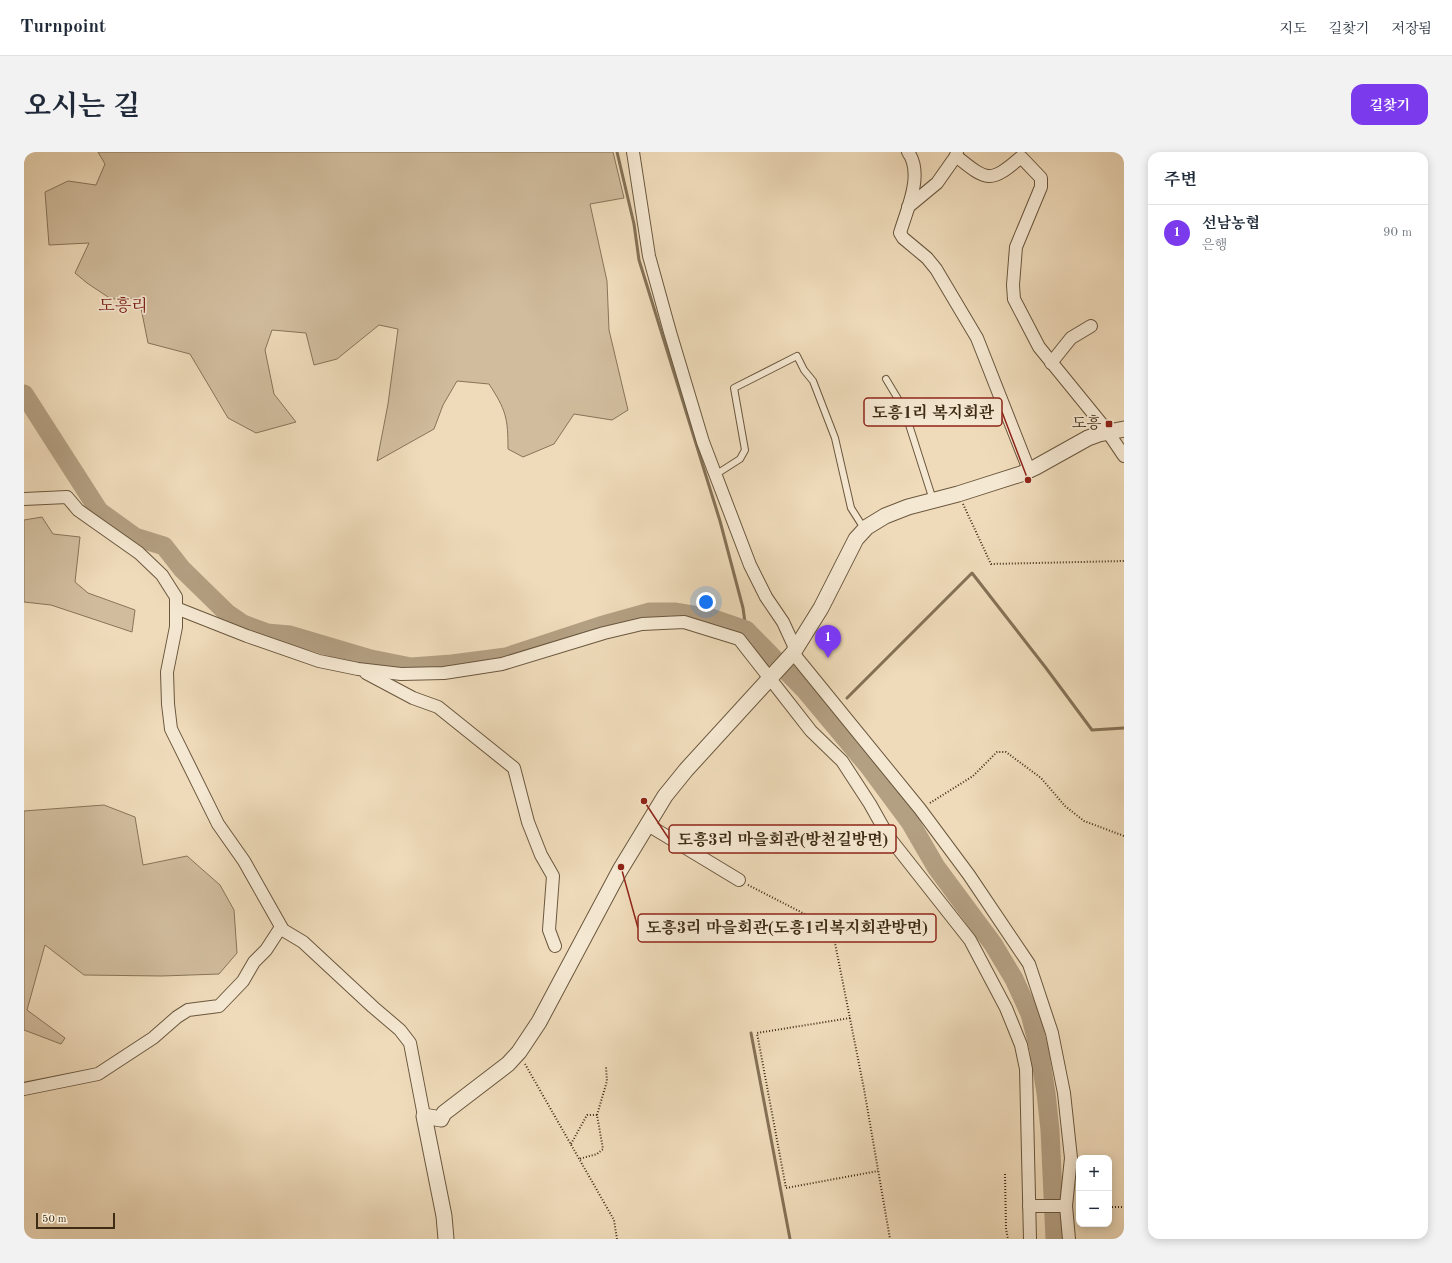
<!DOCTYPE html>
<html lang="ko">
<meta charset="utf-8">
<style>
:root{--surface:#fff;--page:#f2f2f3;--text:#1f2937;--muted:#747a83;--line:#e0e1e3;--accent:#7c3aed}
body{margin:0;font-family:"Old Standard TT","Noto Serif KR",serif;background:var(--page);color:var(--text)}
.controls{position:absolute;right:12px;bottom:12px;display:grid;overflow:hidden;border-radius:8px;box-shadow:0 2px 10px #0003}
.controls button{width:36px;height:36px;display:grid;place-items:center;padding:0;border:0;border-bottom:1px solid var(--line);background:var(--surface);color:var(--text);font:20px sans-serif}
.scale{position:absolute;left:12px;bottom:10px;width:79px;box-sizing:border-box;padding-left:4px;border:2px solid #3e2b14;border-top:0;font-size:11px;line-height:14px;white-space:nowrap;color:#3e2b14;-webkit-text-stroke:3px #f5e8d2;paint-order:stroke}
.you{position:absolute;left:682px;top:450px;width:14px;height:14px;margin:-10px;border:3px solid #fff;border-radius:50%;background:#1a73e8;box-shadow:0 0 0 6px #1a73e833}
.badge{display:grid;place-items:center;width:26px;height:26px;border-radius:50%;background:var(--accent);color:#fff;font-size:13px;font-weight:700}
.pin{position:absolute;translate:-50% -33px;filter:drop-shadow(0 1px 2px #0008)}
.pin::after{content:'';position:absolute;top:21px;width:14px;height:12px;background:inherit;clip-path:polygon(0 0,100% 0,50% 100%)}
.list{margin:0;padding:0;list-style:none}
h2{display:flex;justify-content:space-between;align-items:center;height:52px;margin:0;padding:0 16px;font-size:17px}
h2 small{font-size:13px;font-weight:400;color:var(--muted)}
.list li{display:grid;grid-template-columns:26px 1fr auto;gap:12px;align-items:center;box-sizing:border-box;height:56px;padding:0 16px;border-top:1px solid var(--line)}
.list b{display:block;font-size:15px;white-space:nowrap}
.list p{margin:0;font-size:13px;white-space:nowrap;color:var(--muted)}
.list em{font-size:13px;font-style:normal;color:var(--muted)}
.map{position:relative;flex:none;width:1100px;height:1087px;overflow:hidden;border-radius:12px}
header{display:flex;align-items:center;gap:24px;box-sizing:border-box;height:56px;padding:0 20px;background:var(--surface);border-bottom:1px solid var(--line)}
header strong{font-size:19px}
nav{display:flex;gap:22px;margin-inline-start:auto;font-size:14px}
.intro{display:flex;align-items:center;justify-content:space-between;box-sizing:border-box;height:96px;padding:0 24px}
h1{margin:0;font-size:28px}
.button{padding:10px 18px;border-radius:12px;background:var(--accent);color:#fff;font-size:14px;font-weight:700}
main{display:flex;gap:24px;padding:0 24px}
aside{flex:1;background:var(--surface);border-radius:12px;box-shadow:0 2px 10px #0003}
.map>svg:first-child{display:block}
.green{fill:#d1bd9e;stroke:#887459}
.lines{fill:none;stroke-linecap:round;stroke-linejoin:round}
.stream{stroke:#847156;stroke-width:3}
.river{stroke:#b39f82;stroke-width:19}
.service-casing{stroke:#6a573e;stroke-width:8}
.minor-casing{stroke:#6a573e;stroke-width:14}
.tertiary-casing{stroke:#6a573e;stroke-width:17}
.path{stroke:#3e2b14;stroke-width:2;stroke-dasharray:1 2;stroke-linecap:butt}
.service{stroke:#f5e8d2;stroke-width:6}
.minor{stroke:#f5e8d2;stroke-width:12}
.tertiary{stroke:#f5e8d2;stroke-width:15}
.poi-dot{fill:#8f2418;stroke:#f5e8d2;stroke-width:1.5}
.labels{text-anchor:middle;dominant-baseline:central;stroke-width:3.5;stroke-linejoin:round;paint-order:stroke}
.poi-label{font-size:15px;fill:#3e2b14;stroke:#f5e8d2;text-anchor:end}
.quarter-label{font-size:17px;fill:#7a1f14;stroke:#f5e8d2}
.leader{fill:none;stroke:#8f2418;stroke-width:1.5}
.callout-dot{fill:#8f2418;stroke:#f5e8d2;stroke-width:1.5}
.callout{fill:#f5e8d2;stroke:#8f2418;stroke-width:1.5}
.callout-label{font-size:16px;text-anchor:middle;font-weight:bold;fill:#3e2b14}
</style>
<header>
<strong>Turnpoint</strong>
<nav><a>지도</a><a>길찾기</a><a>저장됨</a></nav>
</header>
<div class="intro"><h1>오시는 길</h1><a class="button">길찾기</a></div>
<main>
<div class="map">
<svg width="1100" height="1087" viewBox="0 0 1100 1087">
<rect width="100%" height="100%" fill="#efdbba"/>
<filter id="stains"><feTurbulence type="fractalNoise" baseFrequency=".005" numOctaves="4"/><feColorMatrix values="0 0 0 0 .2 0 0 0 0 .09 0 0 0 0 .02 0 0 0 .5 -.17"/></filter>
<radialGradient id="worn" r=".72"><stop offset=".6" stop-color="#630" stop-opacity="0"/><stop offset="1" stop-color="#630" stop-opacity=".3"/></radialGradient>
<g class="green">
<path d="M74,0H589L600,46L566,52L583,129L585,178L604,258L588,268L550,262L530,292L499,305L484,297C484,266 482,258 465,232L433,229L419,253L410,277L353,309L364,252L374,177L355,173L313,207L290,213L282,181L248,178L241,198L250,242L272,270L232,281L204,266L166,202L124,191L115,146L87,147L63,131L51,121L65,91L25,93L21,40L44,29L72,33L81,12Z"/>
<path d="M18,365L29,382L56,385L51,430L64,441L111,458L108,480L27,453L0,450V368Z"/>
<path d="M80,653L111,665L119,713L163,704L196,733L210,758L213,801L195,822L138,824L60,823L21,793L3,858L41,886L37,892L0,878V659Z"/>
</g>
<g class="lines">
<g class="stream">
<path d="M593,0L610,72L615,108L696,369L719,456L722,478"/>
<path d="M823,546L948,421L1022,516L1068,578L1100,576"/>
<path d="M727,881L766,1087"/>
</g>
<path class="river" d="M0,242L75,359L111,385L140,394L158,417L203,461L219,472L243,481L266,483L347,507L387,515L428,512L482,505L576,474L626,460H650L687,466L722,478L780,537L846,616L886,670L912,715L969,792L990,827L1006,862L1015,897L1022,941L1026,978L1031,1087"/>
<defs>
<g id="service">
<path d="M862,227L880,257L909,348"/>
<path d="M691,323L716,307L721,298L710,236L773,204L780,218L789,229L811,286L827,356L841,378"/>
</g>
<g id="minor">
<path d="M609,0L625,104L646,180L679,290L726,413L742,445L759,470L771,496"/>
<path d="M884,0C900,22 883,57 876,81L879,86L903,106L912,117L953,186L1005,318"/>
<path d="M933,0L932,4C963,29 966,32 997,5L1017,26V35L992,95L989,133L990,147L1015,195L1081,276L1100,304"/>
<path d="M884,55L913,31L932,4"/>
<path d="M1027,211L1047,186L1067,174"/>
<path d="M0,347L43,345L54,358L115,401L138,423L152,445V475L143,520L144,552L147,577L194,672L220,709L259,778L279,790L349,855L376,878L386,891L400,964"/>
<path d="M152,456L223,484L295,509L334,517L377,522L420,521L478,512L580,481L618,472L660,470L715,487L787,579L818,609L846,652L864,684L946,788L982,856L997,893L1002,917L1006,1087"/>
<path d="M769,501L896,657L945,723L1005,812L1028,881L1040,941L1047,1006L1042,1054L1045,1087"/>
<path d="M342,521L389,546L414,555L490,616L504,670L517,703L529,724L525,778L531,794"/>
<path d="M624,673L715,728"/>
<path d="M0,937L74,922L129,886L153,865L164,858L195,854L219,829L230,810L242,798L257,775"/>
<path d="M1005,1054H1042"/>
</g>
<path id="tertiary" d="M422,1087L420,1064L400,964L417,967L420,961L484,912L495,900L515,870L596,718L641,644L662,618L769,501L797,456L832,387L843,375L861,364L884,355L934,342L997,322L1012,315L1064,286L1075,282L1100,277"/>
</defs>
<use href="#service" class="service-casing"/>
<use href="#minor" class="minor-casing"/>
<use href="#tertiary" class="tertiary-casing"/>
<g class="path">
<path d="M939,352L967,412L1100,409"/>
<path d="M906,651L949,624L973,600H982L1017,626L1041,654L1060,669L1100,684"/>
<path d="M724,733L808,776L840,937L866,1087"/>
<path d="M826,866L733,881L762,1036L854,1019"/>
<path d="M501,912L590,1068L593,1087"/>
<path d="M573,963L583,929L582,915"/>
<path d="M547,992L563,963H573L579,997L573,1002L555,1007"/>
<path d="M981,1022L982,1077L984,1087"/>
<path d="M1085,1055H1100"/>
</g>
<use href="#service" class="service"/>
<use href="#minor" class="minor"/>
<use href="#tertiary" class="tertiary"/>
</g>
<rect class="poi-dot" x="1081" y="268" width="8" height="8" rx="2"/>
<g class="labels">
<g class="poi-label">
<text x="1077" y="272">도흥</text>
</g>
<g class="quarter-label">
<text x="99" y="154">도흥리</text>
</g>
</g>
<path class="leader" d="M1004 328L978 260M620 649L645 687M597 715L614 776"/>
<g class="callout-dot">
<circle cx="1004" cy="328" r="4"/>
<circle cx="620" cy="649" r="4"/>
<circle cx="597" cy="715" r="4"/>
</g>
<g class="callout">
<rect x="840" y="246" width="138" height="28" rx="4"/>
<rect x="645" y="673" width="227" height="28" rx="4"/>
<rect x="614" y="762" width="298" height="28" rx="4"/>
</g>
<g class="callout-label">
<text x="909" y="266">도흥1리 복지회관</text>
<text x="759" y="693">도흥3리 마을회관(방천길방면)</text>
<text x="763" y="781">도흥3리 마을회관(도흥1리복지회관방면)</text>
</g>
<rect width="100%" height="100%" filter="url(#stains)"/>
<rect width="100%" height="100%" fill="url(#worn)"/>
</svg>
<div class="controls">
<button>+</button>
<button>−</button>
</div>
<div class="scale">50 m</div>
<div class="you"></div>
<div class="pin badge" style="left:804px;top:506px">1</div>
</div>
<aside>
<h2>주변<small></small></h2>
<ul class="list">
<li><span class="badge">1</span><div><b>선남농협</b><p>은행</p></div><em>90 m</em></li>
</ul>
</aside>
</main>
